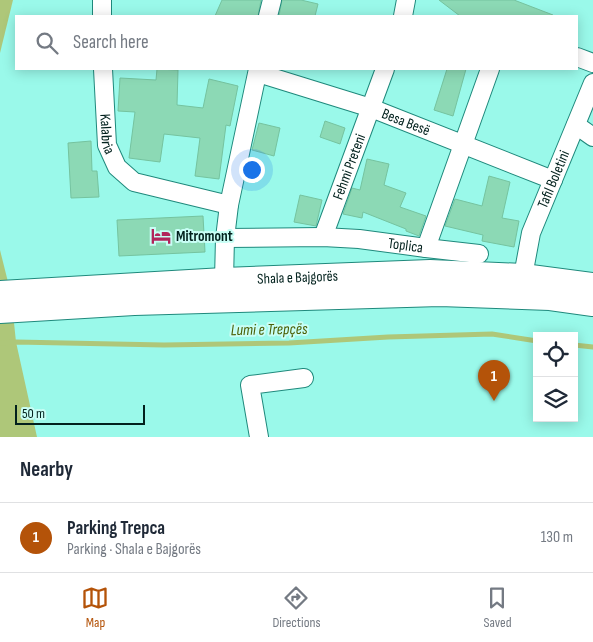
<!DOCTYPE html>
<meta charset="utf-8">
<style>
:root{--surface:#fff;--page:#f2f2f3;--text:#1f2937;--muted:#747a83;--line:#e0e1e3;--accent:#b45309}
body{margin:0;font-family:"Sofia Sans Condensed",sans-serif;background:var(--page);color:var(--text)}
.controls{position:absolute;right:15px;bottom:15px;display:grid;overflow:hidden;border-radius:0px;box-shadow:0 2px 12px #0003}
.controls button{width:45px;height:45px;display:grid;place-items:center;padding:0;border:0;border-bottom:1px solid var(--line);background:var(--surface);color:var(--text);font:25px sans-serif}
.scale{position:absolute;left:15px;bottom:12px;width:130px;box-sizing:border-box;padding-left:5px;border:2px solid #02211d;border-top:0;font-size:14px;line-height:18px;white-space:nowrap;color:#02211d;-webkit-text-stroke:4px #c8fef5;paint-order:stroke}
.you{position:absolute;left:251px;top:169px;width:18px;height:18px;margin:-12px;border:4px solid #fff;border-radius:50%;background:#1a73e8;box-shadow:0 0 0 8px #1a73e833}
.badge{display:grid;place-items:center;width:32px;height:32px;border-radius:50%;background:var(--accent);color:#fff;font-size:16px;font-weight:700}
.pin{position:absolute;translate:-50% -41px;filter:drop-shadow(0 1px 2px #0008)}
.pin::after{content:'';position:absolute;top:26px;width:18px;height:15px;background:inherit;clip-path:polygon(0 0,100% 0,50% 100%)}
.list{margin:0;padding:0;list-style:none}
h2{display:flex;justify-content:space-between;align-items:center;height:65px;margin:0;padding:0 20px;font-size:21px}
h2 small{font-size:16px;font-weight:400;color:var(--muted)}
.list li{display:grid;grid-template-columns:32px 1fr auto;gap:15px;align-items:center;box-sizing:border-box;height:70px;padding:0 20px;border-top:1px solid var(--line)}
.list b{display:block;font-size:19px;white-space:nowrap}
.list p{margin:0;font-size:16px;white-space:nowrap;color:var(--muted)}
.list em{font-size:16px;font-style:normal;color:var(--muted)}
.icon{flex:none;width:28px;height:28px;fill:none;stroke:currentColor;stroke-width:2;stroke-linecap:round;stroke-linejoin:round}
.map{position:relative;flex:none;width:593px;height:437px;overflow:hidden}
.search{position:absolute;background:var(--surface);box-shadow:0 2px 12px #0003;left:15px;right:15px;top:15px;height:55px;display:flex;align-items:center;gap:12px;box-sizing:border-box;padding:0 18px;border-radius:0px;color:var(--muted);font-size:19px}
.sheet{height:135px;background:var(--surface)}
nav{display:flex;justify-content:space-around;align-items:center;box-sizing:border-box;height:70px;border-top:1px solid var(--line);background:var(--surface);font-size:14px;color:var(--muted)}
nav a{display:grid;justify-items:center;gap:2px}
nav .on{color:var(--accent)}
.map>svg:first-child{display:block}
.water{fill:#aec779}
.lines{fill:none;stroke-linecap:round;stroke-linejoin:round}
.stream{stroke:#aec779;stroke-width:5}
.building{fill:#8cd9b5;stroke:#75c39f}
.street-casing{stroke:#1f897c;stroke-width:20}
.secondary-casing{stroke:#1f897c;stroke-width:26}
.street{stroke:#fff;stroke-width:18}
.secondary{stroke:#fff;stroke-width:24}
.labels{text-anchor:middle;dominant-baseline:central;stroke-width:4;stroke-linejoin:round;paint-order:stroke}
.street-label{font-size:15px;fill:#02211d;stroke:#c8fef5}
.poi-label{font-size:15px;font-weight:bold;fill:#02211d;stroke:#c8fef5;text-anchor:start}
.water-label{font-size:16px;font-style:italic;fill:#4b5f06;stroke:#c8fef5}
</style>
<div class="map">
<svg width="593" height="437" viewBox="0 0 593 437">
<rect width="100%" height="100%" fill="#9af9ea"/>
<g class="water">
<path d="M0,0H13L0,53Z"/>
<path d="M0,250L11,294L16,342L37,437H0Z"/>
</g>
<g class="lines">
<g class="stream">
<path d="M0,343L16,342L164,345L289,343L388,337L492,334L537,341"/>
<path d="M574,345L593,347"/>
</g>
</g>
<g class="building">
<path d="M222,0H261L258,16H215Z"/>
<path d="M282,0H301L318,4L315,16H279Z"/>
<path d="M439,0H514L553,15V16H460Z"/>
<path d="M157,69L178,70L177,105L203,108L209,79L238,86L230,126L226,125L219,179L195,176L200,138L164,134L160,162L129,158L135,112L118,111L120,78L156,80Z"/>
<path d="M447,69H466L453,116L434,110Z"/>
<path d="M325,121L345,128L340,144L320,137Z"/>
<path d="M259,123L280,128L274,156L252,150Z"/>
<path d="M91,141L92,171H97L99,197L71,198L68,143Z"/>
<path d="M367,159L389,164L384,185L406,193L400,207L426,216L419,236L406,231V229L363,212L362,218L343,214L352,188L360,190Z"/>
<path d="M489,176L510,182L502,218L519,221L514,247L482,241L483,235L445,226L455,199L482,206Z"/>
<path d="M300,195L322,200L316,226L294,222Z"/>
<path d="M203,216L205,252L119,256L117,220Z"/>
</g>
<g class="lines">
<defs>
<g id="street">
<path d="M102,0V16"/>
<path d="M268,16L272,0"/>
<path d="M403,16L406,0"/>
<path d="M577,57L593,63"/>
<path id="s1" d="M103,69L107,145L117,167L134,182L229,205"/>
<path id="s2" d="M258,73L371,108L553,180"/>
<path d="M576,125L593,137"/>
<path id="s3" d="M323,237L385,69"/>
<path id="s4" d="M225,238L323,237L359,239L426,248L490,69"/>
<path d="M426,248L479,254"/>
<path id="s5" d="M523,276L531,233L593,83"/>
<path d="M224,280L225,238L229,205L258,69"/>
<path d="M259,437L250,385L304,378"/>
</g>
<g id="secondary">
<path id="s6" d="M0,293L224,280L430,272L523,276L593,285"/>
<path d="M0,311L134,303L440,294L550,298L593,304"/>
</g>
</defs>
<use href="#street" class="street-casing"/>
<use href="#secondary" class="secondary-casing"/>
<use href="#street" class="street"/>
<use href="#secondary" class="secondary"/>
</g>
<defs>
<symbol id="hotel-bare" viewBox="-9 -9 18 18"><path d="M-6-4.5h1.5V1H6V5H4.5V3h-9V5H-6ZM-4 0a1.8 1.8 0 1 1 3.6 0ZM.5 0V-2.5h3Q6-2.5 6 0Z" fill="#b2245b" stroke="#c8fef5" stroke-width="2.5" paint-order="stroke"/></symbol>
</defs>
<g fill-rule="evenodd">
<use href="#hotel-bare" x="147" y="222" width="28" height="28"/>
</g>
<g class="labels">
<g class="street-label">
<text stroke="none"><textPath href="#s2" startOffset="156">Besa Besë</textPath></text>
<text stroke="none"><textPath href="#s1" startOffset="65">Kalabria</textPath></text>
<text stroke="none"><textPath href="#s3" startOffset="75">Fehmi Preteni</textPath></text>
<text stroke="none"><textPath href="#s5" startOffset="102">Tafil Boletini</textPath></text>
<text stroke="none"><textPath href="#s4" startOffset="181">Toplica</textPath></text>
<text stroke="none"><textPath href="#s6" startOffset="298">Shala e Bajgorës</textPath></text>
</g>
<g class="poi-label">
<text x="176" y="236">Mitromont</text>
</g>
<g class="water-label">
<text transform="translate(269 330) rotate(-1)">Lumi e Trepçës</text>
</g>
</g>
</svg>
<div class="controls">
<button><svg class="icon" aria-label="locate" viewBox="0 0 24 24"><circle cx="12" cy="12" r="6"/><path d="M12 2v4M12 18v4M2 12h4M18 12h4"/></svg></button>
<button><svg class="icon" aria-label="layers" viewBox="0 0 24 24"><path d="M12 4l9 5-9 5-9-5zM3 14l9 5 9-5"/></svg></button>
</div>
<div class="scale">50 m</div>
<div class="you"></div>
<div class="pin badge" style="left:494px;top:401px">1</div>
<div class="search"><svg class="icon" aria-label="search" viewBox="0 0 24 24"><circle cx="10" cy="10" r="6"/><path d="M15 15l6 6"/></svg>Search here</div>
</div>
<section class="sheet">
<h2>Nearby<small></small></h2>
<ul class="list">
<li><span class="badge">1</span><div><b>Parking Trepca</b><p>Parking · Shala e Bajgorës</p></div><em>130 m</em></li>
</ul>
</section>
<nav>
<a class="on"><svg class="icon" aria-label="map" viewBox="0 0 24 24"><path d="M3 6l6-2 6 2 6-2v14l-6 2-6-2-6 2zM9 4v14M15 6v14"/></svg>Map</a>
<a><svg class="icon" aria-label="directions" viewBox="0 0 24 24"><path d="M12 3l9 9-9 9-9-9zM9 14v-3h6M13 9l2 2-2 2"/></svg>Directions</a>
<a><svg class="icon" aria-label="saved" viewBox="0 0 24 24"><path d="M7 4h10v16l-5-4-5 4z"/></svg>Saved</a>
</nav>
